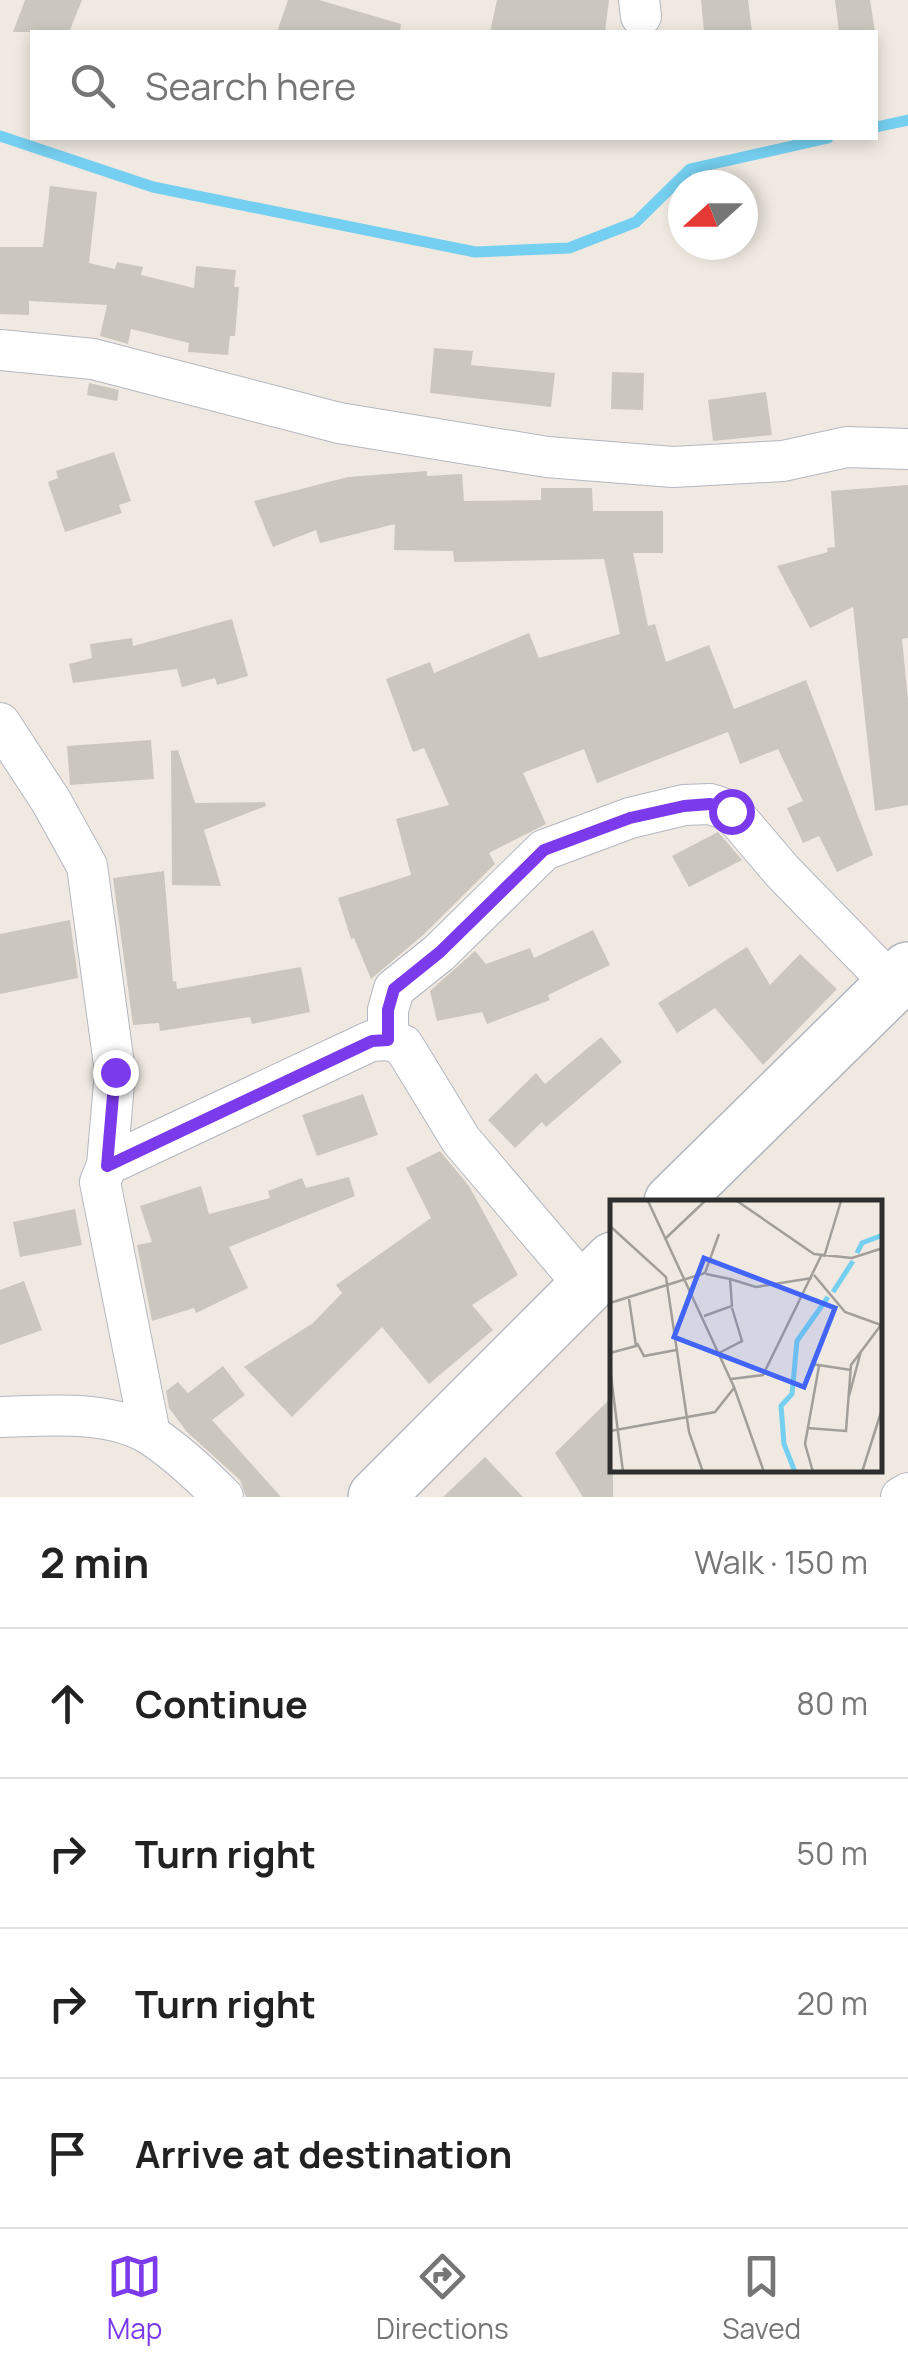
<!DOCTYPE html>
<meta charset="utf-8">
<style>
:root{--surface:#fff;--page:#f6f6f6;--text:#222;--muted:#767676;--line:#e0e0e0;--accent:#7c3aed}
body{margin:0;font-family:Manrope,sans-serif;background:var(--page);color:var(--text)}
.compass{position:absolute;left:668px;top:170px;width:90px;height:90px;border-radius:50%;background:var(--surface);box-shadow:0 5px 15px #0003;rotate:249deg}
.stop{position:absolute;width:30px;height:30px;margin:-22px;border:8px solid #7c3aed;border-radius:50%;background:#fff}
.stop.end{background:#7c3aed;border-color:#fff;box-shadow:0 2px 10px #0008}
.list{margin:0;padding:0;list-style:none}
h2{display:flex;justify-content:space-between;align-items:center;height:130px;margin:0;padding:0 40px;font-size:42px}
h2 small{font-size:32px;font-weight:400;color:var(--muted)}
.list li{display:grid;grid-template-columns:65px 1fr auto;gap:30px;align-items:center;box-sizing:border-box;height:150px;padding:0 40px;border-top:2px solid var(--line)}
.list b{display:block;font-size:38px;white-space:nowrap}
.list em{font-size:32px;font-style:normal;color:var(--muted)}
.icon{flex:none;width:55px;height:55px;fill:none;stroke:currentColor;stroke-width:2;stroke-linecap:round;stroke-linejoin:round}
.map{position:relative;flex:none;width:908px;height:1497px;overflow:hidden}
.search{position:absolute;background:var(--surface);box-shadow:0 5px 15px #0003;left:30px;right:30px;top:30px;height:110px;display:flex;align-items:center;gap:25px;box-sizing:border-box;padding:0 35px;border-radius:0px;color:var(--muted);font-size:38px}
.sheet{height:730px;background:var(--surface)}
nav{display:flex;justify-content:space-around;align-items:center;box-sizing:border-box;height:140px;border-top:2px solid var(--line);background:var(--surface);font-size:28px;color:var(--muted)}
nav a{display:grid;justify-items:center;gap:5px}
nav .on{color:var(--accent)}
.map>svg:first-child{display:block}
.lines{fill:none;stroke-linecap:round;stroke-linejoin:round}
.stream{stroke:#75cff0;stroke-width:11}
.building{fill:#cbc7bf}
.street-casing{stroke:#b4b7c1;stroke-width:42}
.secondary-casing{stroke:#b4b7c1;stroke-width:58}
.street{stroke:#fff;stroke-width:40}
.secondary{stroke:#fff;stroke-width:55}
.route{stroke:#7c3aed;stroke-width:12}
.inset-river{fill:none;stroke:#75cff0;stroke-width:5}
.inset-road{fill:none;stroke:#a29e99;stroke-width:2.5}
.view{fill:#4264fb;fill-opacity:0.15;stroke:#4264fb;stroke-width:5}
.inset-edge{fill:none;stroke:#2e2e2e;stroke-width:5}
</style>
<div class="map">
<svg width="908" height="1497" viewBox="0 0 908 1497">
<rect width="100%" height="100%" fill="#efe9e1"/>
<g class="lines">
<g class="stream">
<path d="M876,127L908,120"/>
<path d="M0,136L153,187L475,252L569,248L636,222L690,169L828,138"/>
</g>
</g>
<g class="building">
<path d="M25,0H82L69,32H13Z"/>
<path d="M288,0H319L401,24L400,32H277Z"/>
<path d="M497,0H609L605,32H490Z"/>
<path d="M701,0H748L752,32H704Z"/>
<path d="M835,0H870L875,32H839Z"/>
<path d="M50,186L97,192L89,263L115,269L117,262L143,267L141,275L194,288L196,266L236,270L234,287H239L235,336H230L228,355L188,352L189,343L131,329L128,344L100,336L107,305L29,301V315L0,314V247H43Z"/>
<path d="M434,348L473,351L471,365L555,373L551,407L430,393Z"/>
<path d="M612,372L644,373L643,410L611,409Z"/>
<path d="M89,383L119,390L117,401L87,395Z"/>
<path d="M766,392L772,435L713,441L708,400Z"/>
<path d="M114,452L131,501L119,505L122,513L65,532L48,482L58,478L56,471Z"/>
<path d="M427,471V476L462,474L464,501L541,500V488H592L593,511H663V553H633L648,626L655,624L666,662L709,645L734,709L806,680L873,855L837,872L819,836L803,843L787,808L803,801L778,749L740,764L728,732L597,783L584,749L523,773L546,824L489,853L495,864L423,935L371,979L354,938L351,939L338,898L411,875L396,819L449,805L424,748L413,752L386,679L430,662L434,673L529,633L539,658L620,634L604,559L454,562L453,551L394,550L395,524L320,543L316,530L273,547L254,501L348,477Z"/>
<path d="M908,485V638L902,639L908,699V805L875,811L853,607L810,628L777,566L828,552L827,548L835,547L831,491Z"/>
<path d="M232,619L248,676L217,685L215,678L182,687L177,669L73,683L69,664L92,658L90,644L132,638L133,646Z"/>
<path d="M151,740L154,779L70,785L67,746Z"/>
<path d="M178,750L195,803L265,802L266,806L204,830L221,886L172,885L171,751Z"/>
<path d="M718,832L742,860L689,887L672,856Z"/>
<path d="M164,871L173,982L176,981L177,989L301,967L310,1012L252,1024L250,1017L160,1031L159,1023L133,1025L113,878Z"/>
<path d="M70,920L78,978L0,994V934Z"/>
<path d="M593,930L610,965L548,995L550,1000L487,1024L482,1012L437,1021L430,991L475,951L486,964L530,948L534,958Z"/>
<path d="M747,947L770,985L800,954L837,989L763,1065L715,1008L677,1033L658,1003Z"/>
<path d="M601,1037L622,1062L546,1127L542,1122L515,1148L488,1120L536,1073L545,1084Z"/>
<path d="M363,1094L378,1135L317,1156L302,1115Z"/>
<path d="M440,1151L469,1186L518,1275L472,1305L493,1330L429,1384L382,1327L292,1417L244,1367L313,1323L342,1293L336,1285L431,1218L406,1168Z"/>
<path d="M349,1177L355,1196L229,1247L248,1288L196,1313L194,1308L152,1321L137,1245L152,1242L140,1206L201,1186L209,1214L270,1198L268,1191L302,1178L306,1188Z"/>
<path d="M75,1209L82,1245L20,1257L13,1222Z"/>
<path d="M24,1281L42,1330L0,1345V1290Z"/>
<path d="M223,1366L245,1395L212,1420L281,1497H246L240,1480L187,1432L169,1408L166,1391L178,1382L188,1393Z"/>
<path d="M613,1396V1497H583L555,1453Z"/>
<path d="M485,1457L523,1497H443Z"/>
</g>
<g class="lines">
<defs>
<g id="street">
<path d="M639,0L641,16"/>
<path d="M0,350L93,359L339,423L547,457L673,467L783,461L847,447L908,449"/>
<path d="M0,723L51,801L87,866L115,1072L107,1165"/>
<path d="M388,1040V1010L394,989L439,953L544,850L630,818L684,805L710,804L731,811L782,871L893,985"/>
<path d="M0,1417C48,1416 110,1409 152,1436C178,1453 201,1475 223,1497"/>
<path d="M150,1434L100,1182L107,1165L371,1041L388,1040L403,1045L461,1140L586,1287"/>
<path d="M901,1497L908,1493"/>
</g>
<g id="secondary">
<path d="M672,1202L908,970"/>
<path d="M376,1497L613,1260"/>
</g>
</defs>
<use href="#street" class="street-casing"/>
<use href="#secondary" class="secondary-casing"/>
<use href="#street" class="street"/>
<use href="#secondary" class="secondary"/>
</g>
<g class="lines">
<path class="route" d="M115,1072L107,1166L372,1041L388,1040V1010L394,989L440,952L544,850L630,818L684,806L710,804L731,811"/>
</g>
<g transform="translate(610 1200)">
<rect width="272" height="272" fill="#efe9e1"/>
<path class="inset-river" d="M247,53L252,43L273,35M223,92L243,61M185,272L174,244L171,206L182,194L187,141L218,97"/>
<path class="inset-road" d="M38,1L124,187L154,272M127,1L204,54L242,58L273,48M0,26L56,77L79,232L93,272M56,38L95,1M214,57L231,1M204,75L235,112L271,125M120,79L146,87L202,78M0,103L95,73L109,34M94,116L122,106L120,79L96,74M27,143L34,156L66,150M0,153L26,146L19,99M109,153L132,141L122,108M202,164L241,170M0,168L13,272M121,179L153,175L211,56M239,196L251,151M197,228L236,231L241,165L271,125M0,231L105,212L124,188M203,272L195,244L209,166M252,272L273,206"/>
<path class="view" d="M94,58L225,108L194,187L64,137Z"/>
<rect width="272" height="272" class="inset-edge"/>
</g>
</svg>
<svg class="compass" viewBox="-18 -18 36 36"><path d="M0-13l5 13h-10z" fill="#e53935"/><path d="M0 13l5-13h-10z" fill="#767676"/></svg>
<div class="stop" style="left:731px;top:811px"></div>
<div class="stop end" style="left:115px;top:1072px"></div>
<div class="search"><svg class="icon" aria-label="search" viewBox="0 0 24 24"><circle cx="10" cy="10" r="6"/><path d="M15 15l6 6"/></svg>Search here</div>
</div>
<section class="sheet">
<h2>2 min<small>Walk · 150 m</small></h2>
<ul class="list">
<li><svg class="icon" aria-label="ahead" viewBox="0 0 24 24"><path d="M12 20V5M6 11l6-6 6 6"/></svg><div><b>Continue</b></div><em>80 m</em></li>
<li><svg class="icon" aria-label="right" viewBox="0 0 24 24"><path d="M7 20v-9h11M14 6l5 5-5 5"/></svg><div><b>Turn right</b></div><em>50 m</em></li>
<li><svg class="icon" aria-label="right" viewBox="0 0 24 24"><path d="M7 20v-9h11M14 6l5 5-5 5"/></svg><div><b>Turn right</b></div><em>20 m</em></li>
<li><svg class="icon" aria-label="arrive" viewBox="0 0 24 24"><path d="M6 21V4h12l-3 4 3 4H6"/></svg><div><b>Arrive at destination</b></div></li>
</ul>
</section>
<nav>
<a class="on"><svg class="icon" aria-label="map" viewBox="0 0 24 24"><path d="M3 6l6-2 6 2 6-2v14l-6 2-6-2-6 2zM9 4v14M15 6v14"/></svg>Map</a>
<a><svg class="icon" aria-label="directions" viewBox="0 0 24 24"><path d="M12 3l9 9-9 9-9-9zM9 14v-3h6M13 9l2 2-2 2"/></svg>Directions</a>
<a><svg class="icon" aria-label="saved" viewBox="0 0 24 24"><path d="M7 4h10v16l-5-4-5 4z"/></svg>Saved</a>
</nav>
